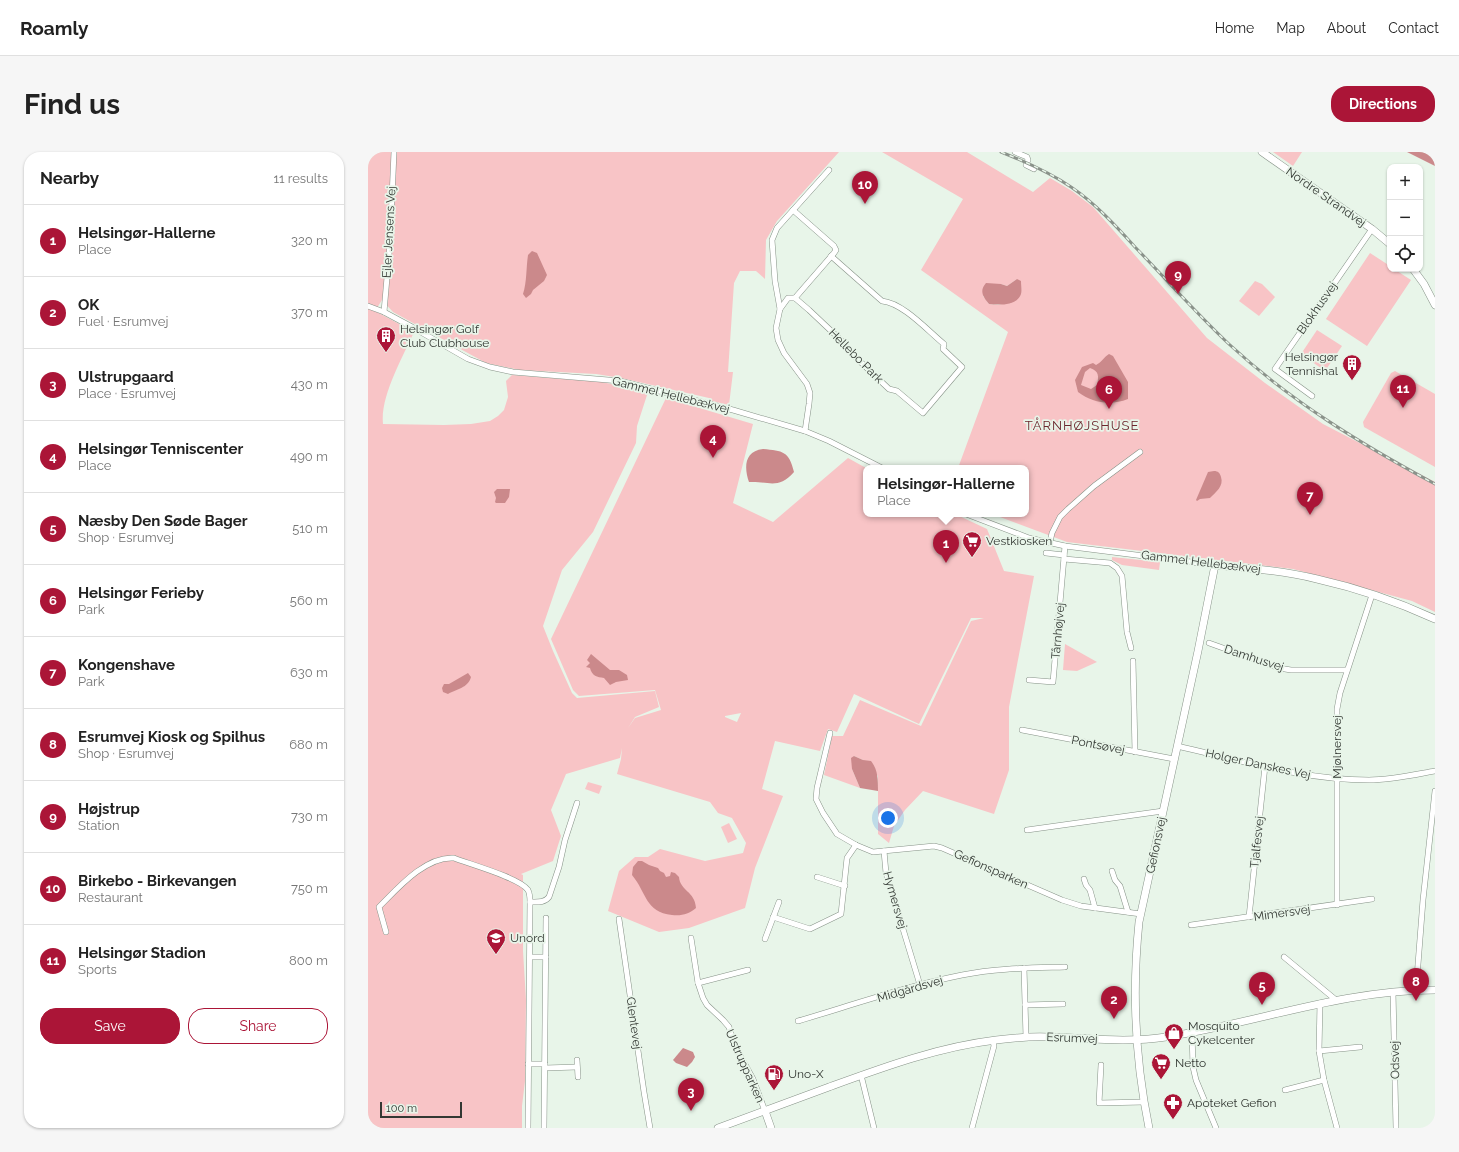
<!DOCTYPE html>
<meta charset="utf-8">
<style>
:root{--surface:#fff;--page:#f6f6f6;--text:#222;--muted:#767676;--line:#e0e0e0;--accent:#ab1537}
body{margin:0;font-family:Raleway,sans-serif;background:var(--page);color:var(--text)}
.controls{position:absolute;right:12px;top:12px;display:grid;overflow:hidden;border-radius:8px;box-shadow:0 1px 3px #0004}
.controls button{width:36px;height:36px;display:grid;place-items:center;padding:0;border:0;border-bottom:1px solid var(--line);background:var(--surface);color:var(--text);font:20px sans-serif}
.scale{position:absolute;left:12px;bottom:10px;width:82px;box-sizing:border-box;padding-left:4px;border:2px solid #333833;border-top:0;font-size:11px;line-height:14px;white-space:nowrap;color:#333833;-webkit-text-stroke:3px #e8f5e9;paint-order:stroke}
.you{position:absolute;left:520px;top:666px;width:14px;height:14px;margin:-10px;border:3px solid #fff;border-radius:50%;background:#1a73e8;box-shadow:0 0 0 6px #1a73e833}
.badge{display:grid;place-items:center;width:26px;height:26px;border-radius:50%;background:var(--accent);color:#fff;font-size:13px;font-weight:700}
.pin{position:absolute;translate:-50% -33px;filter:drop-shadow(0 1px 2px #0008)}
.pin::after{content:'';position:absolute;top:21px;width:14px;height:12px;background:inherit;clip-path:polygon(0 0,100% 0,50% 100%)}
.popup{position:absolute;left:495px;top:313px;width:166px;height:52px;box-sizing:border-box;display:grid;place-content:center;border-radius:8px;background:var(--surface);filter:drop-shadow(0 1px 3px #0005);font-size:13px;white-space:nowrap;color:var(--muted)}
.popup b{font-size:15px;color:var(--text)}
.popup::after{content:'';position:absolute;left:50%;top:100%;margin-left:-8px;border:8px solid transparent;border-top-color:var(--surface)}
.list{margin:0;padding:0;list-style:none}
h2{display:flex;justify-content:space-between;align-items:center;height:52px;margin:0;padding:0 16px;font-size:17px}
h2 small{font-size:13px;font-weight:400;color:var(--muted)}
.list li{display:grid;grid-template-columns:26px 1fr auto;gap:12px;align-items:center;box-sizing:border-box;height:72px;padding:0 16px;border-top:1px solid var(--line)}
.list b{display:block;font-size:15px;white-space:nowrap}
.list p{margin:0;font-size:13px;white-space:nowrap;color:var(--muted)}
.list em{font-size:13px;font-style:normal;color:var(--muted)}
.actions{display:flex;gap:8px;padding:12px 16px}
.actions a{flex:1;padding:9px 0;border:1px solid var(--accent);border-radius:16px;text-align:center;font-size:14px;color:var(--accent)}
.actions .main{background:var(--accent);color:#fff}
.icon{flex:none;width:22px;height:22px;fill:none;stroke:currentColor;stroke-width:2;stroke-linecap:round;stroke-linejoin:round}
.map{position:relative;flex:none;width:1067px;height:976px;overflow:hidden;border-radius:16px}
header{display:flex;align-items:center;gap:24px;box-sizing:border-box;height:56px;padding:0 20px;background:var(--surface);border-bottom:1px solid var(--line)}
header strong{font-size:19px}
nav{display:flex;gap:22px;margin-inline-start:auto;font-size:14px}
.intro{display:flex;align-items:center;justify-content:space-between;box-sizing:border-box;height:96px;padding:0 24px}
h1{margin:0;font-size:28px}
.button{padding:10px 18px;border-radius:16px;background:var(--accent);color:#fff;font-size:14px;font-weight:700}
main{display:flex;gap:24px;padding:0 24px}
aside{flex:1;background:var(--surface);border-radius:16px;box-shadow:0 1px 3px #0004}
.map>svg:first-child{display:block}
.green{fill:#f8c4c6;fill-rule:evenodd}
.water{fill:#cb898b;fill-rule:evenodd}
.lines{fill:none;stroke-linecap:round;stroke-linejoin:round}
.street-casing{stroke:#869287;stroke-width:6}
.secondary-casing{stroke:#869287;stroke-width:8}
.street{stroke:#fff;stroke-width:5}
.secondary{stroke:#fff;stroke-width:7}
.rail-casing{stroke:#8b938b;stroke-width:3}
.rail{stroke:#e8f5e9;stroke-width:1.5;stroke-dasharray:4.5;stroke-linecap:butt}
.labels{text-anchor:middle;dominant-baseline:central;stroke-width:3.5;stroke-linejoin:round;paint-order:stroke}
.street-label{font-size:12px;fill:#333833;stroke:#e8f5e9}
.poi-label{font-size:12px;fill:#333833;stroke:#e8f5e9;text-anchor:start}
.neighbourhood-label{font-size:13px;letter-spacing:1px;fill:#6c262d;stroke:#e8f5e9}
</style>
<header>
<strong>Roamly</strong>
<nav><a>Home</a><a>Map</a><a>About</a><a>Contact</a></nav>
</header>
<div class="intro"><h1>Find us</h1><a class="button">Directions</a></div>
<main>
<aside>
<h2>Nearby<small>11 results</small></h2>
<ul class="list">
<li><span class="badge">1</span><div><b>Helsingør-Hallerne</b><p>Place</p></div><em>320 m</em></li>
<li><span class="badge">2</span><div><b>OK</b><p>Fuel · Esrumvej</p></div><em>370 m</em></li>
<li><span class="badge">3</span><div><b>Ulstrupgaard</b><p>Place · Esrumvej</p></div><em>430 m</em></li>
<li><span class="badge">4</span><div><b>Helsingør Tenniscenter</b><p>Place</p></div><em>490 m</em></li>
<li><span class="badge">5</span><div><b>Næsby Den Søde Bager</b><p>Shop · Esrumvej</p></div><em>510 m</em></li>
<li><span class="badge">6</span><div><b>Helsingør Ferieby</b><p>Park</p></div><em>560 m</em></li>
<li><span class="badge">7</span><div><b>Kongenshave</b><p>Park</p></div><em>630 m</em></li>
<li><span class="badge">8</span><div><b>Esrumvej Kiosk og Spilhus</b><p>Shop · Esrumvej</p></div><em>680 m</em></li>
<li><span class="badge">9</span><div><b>Højstrup</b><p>Station</p></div><em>730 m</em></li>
<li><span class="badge">10</span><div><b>Birkebo - Birkevangen</b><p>Restaurant</p></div><em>750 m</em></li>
<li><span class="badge">11</span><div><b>Helsingør Stadion</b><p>Sports</p></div><em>800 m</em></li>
</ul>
<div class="actions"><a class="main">Save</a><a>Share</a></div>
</aside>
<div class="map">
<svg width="1067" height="976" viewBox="0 0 1067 976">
<rect width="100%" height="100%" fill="#e8f5e9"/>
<g class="green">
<path d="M0,0H471L409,69L398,88L397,127L388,119H372L366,131L360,220H365L361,253L344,249L341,246L253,226L228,222L152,218L118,211L25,160L14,148L7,159L46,180C35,205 12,244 15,272L76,273L103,272L122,269L130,264L136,258L140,245L138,229L144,223L234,230L280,240L269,274L268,291L225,380L194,418L175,474L185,499L204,541L209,546L287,539L291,555L267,565L260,576L267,566L293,558L287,538L211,544L205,538L183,487L298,246L385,272L365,351L405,370L480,306L498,316V362H587L619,377L636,419L666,424L641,555V618L626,662L555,639L537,658L526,674L521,691L510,682V624L495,608L486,604L484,617L492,636L456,623L464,584H475L492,548L553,574L603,469L616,466H603L551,572L486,542L469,580L460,577L452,599L407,589L394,637L415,644L387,716L377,756L321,776L291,780L240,759L251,719L267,705H280L292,697L337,709L375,701L378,691L364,666L350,661L342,650L249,622L253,607L254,596L252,606L198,622L183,658L193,684L185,709L153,722L155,723V799L158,848L157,929L154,954V976H0ZM373,561L369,570L357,565V564Z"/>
<path d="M514,0H599L665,40L682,26L704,39L725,55L839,186L897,231L955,272L1067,330V460L1044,449L925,417L699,390L624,362H658V316H590L640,180L553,118L595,47ZM649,127L638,151L630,153L621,152L615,144L633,132L639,134Z"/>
<path d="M905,0H934L925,14Z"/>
<path d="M1002,101L1022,114V117H1026L1043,128L999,194L958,167Z"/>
<path d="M887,129L894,132L907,145L891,164L871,149Z"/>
<path d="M949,178L974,194L957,219L933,202Z"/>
<path d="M1027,219L1067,242V315L996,275L995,270L1023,221Z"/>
<path d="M744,405L792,410L791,418L754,413L744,408Z"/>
<path d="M697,492L729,510L709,519L695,518Z"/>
<path d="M220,630L234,634L231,642L217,637Z"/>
<path d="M361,671L369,687L360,691L353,675Z"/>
</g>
<g class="water">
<path d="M1039,0H1067V14Z"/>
<path d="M164,99L169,101L179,123L176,129L165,138L163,142L158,146L155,142C159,129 158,116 160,103Z"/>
<path d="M649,127L653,129C653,133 654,139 653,142C649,154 631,153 621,152C615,145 611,139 618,131L633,132L639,134Z"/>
<path d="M741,202L745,204L760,230V247C742,254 725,251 710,240L707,228L714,215L725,211L728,213C734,210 736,205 741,202ZM722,216C731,219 731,224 729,233L723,237L713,233L717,220Z"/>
<path d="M395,297C415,299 421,299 426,320C410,338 401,329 381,330C376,316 376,299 395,297Z"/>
<path d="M846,319C850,319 852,321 853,325C856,334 848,340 842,346L832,347L829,349L828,348L840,320Z"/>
<path d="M129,337H142L141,345L137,351H128L127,350L128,346L126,340Z"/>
<path d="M223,502L242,518H251L259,523L260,528L248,530L242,533L236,526C229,525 224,524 222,516L218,515L222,511L219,508Z"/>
<path d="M100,521L103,525C100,536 89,537 80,542L75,540L74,536L76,532H81Z"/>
<path d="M486,604L495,608L503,609C510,618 510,627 510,639L492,636L484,617L483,606Z"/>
<path d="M270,709H274L281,713L290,716L292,719L296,721L298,725L302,724L303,720L307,721L311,725C312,739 327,739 328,756C321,762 314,764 304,763C277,760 279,741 264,723L265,715Z"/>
<path d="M315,896L325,900L327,905L324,910L319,915L308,911L305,908Z"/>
</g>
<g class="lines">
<defs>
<g id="street">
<path d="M647,0L659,5L660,8L658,13L666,17"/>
<path d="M425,58L466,94L468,98L466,101L427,146"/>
<path d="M0,154L16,160L44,175L100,207L122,215L145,220L252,229L365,258L437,279L461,289L514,316"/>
<path d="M412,157L407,129L404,88L409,76L461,18"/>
<path d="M16,160L22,91L26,0"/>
<path d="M944,244L907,217L1004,77"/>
<path d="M437,279L441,252L442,241L439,232L416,201L410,188L408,176L412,157L420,146H427L441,158L477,192L482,200L521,237L529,239L555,261L594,215L575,197L576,192C559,178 535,151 514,149L463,104"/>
<path d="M598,362L661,386L697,394L847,413"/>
<path d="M682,390L684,381L692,365L700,357L726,334L772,300"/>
<path d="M678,401L696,403"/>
<path d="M696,407L742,411L749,416L754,424L759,480L763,496"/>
<path d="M841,491L911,516L923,518H979"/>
<path d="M765,509L767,600"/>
<path d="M661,528L685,530L697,394"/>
<path d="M654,578L806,607"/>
<path d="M462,581L449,636L448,647L455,661L469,682L488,693L505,700L566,694L574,696L694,748L713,754L773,762"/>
<path d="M809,594C871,608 936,628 1001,628C1023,628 1045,623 1067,619"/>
<path d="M659,678L795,659"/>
<path d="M516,699L518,721L552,833"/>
<path d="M744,719L747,728L752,734L760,760"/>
<path d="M449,725L477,734"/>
<path d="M716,727L718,733L722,738L727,756"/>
<path d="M162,750C170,750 176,751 181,745L191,715L197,688L209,651"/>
<path d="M969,753V557L972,541L1004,443"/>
<path d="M405,765L442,777L473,762L479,706L488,693"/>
<path d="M881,765L897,614"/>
<path d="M251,767L276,940L282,976"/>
<path d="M823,773L1004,747"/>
<path d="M18,780L11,755C29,737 57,704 86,706C101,712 152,726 160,738C162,742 162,746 162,750L160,976"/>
<path d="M323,786L330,831L335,846L339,853L355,868L361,875L367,894L385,927L397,959"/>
<path d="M397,787L411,750"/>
<path d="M162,805H178"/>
<path d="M916,805L968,848"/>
<path d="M656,816L658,885"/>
<path d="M330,831L380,818"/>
<path d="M1048,838L1055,748L1067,639"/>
<path d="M1025,840L1028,976"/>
<path d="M952,851L951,899L956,928L969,976"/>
<path d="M657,853L695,852"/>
<path d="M430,869C484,853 539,834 594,823C628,816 663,816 697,815"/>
<path d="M824,880L825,915L828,928L848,976"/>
<path d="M951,899L992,895"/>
<path d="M209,908L210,925"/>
<path d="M160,912H177"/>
<path d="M733,913L731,951L776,950"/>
<path d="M177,916L209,915"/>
<path d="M493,923L506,976"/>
<path d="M917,938L956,928"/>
<path d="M176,976L178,766"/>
<path d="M604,976L626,894L625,888"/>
</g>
<g id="secondary">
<path d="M894,0L1004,77L1022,92"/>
<path d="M1045,117L1056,132L1067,153"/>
<path d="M397,959L403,976"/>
<path d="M350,976C387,962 424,949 461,935C516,915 570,895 628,888C645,886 663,884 680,885C719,886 759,891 798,885C889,871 973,838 1067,838"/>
<path d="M781,976C767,908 764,839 771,770L830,499L847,413C881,416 916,419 949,427C989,436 1030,450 1067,467"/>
</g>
</defs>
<use href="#street" class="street-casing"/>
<use href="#secondary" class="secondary-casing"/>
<use href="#street" class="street"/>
<use href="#secondary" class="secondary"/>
<defs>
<path id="rail" d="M633,0C658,10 681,20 703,35C727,51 748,74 767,95C799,128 829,162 862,193C924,250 993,292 1067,332"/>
</defs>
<use href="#rail" class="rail-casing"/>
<use href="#rail" class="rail"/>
</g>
<defs>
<symbol id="building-pin" viewBox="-11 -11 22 30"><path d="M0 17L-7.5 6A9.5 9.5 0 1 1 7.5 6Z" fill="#ab1537" stroke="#e8f5e9"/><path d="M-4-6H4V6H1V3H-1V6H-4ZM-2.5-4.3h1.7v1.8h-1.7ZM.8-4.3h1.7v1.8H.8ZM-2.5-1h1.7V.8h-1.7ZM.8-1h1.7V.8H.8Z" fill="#fff"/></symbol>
<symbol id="supermarket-pin" viewBox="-11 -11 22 30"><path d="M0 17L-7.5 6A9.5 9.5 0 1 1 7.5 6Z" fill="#ab1537" stroke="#e8f5e9"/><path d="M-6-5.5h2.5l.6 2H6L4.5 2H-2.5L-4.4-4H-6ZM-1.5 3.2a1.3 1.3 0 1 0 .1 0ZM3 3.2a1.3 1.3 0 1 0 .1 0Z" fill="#fff"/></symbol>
<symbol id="school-pin" viewBox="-11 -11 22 30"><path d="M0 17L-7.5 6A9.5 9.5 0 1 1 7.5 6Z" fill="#ab1537" stroke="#e8f5e9"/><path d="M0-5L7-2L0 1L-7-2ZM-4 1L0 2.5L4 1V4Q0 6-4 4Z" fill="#fff"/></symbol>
<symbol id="shop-pin" viewBox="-11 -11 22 30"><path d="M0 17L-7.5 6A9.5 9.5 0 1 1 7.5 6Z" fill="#ab1537" stroke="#e8f5e9"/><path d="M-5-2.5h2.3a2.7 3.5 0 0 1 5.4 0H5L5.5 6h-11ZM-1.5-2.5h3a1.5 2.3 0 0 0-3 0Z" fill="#fff"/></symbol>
<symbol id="fuel-pin" viewBox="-11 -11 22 30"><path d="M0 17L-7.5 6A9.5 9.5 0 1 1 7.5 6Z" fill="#ab1537" stroke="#e8f5e9"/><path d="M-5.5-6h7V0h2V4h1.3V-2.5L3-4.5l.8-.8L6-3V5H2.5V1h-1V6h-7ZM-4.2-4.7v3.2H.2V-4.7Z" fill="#fff"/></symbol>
<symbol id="pharmacy-pin" viewBox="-11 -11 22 30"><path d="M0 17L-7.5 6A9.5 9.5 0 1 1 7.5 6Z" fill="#ab1537" stroke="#e8f5e9"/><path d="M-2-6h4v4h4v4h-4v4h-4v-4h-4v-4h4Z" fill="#fff"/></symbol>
</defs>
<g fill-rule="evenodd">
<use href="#building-pin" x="7" y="173" width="22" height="30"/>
<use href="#building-pin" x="973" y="201" width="22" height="30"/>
<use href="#supermarket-pin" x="593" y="378" width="22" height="30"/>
<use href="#school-pin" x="117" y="775" width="22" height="30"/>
<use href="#shop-pin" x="795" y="870" width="22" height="30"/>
<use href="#supermarket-pin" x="782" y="900" width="22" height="30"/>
<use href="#fuel-pin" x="395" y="911" width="22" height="30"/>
<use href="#pharmacy-pin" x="794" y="940" width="22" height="30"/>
</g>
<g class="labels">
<g class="street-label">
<text transform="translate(958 45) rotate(35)">Nordre Strandvej</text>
<text transform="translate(21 80) rotate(-87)">Ejler Jensens Vej</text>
<text transform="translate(949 156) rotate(-55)">Blokhusvej</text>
<text transform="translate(488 204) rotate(45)">Hellebo Park</text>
<text transform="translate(303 243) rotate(14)">Gammel Hellebækvej</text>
<text transform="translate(833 410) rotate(7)">Gammel Hellebækvej</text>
<text transform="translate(690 479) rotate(-85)">Tårnhøjvej</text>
<text transform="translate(886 506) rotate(18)">Damhusvej</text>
<text transform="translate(730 593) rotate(11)">Pontsøvej</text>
<text transform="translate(969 595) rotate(-90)">Mjølnersvej</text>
<text transform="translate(890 612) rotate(12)">Holger Danskes Vej</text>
<text transform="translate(889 690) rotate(-84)">Tjalfesvej</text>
<text transform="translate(788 693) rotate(-78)">Gefionsvej</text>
<text transform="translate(623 717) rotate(24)">Gefionsparken</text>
<text transform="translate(527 748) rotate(74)">Hymersvej</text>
<text transform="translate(914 761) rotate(-8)">Mimersvej</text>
<text transform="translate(542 837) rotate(-16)">Midgårdsvej</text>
<text transform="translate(266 871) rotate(82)">Glentevej</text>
<text transform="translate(704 886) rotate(2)">Esrumvej</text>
<text transform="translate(1027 908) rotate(-91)">Odsvej</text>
<text transform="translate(377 914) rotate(66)">Ulstrupparken</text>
</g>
<g class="poi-label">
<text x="32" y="177">Helsingør Golf<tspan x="32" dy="14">Club Clubhouse</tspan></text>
<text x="970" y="205" text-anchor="end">Helsingør<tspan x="970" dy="14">Tennishal</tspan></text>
<text x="618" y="389">Vestkiosken</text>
<text x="142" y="786">Unord</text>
<text x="820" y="874">Mosquito<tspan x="820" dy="14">Cykelcenter</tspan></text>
<text x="807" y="911">Netto</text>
<text x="420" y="922">Uno-X</text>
<text x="819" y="951">Apoteket Gefion</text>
</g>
<g class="neighbourhood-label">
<text x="714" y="273">TÅRNHØJSHUSE</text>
</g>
</g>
</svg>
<div class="controls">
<button>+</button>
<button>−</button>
<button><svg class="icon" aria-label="locate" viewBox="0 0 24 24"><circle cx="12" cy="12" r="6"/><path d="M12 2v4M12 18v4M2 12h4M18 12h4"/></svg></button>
</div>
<div class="scale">100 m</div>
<div class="you"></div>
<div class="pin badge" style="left:578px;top:411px">1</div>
<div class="popup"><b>Helsingør-Hallerne</b>Place</div>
<div class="pin badge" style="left:746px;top:867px">2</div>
<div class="pin badge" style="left:323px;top:959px">3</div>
<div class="pin badge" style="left:345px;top:306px">4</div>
<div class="pin badge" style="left:894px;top:853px">5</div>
<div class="pin badge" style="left:741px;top:257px">6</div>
<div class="pin badge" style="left:942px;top:363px">7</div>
<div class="pin badge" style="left:1048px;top:849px">8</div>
<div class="pin badge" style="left:810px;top:142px">9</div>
<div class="pin badge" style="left:497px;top:52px">10</div>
<div class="pin badge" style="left:1035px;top:256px">11</div>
</div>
</main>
